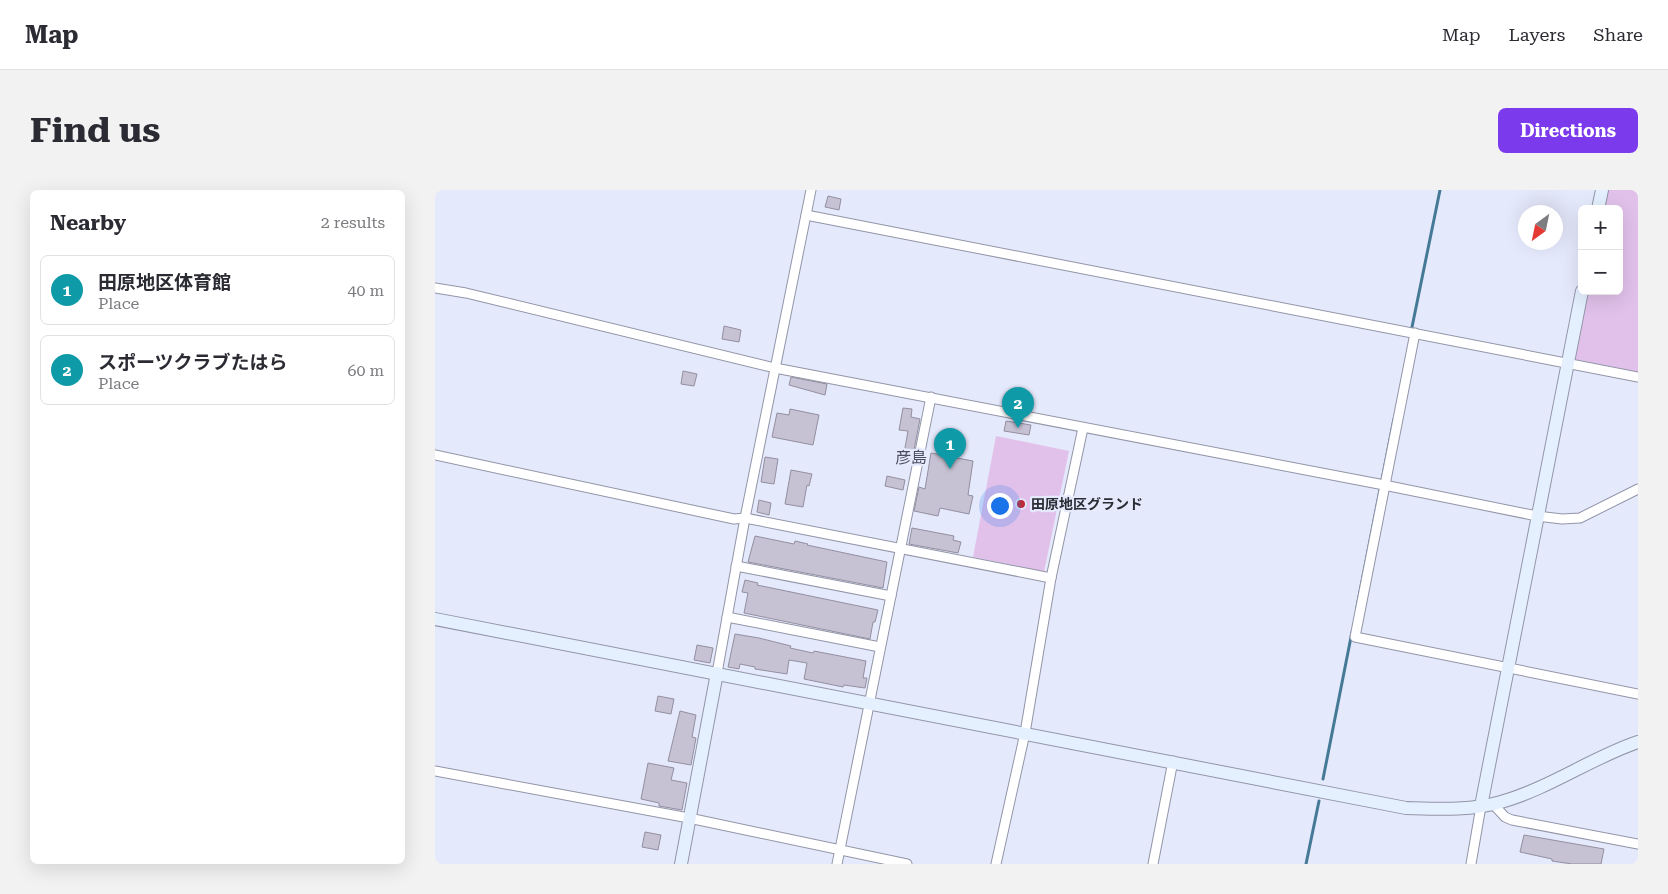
<!DOCTYPE html>
<meta charset="utf-8">
<style>
:root{--surface:#fff;--page:#f2f2f3;--text:#2b2b33;--muted:#7c7c81;--line:#e1e1e2;--accent:#7c3aed}
body{margin:0;font-family:"Roboto Serif","Noto Sans JP",serif;background:var(--page);color:var(--text)}
.controls{position:absolute;right:15px;top:15px;display:grid;overflow:hidden;border-radius:8px;box-shadow:0 5px 20px #0002}
.controls button{width:45px;height:45px;display:grid;place-items:center;padding:0;border:0;border-bottom:1px solid var(--line);background:var(--surface);color:var(--text);font:25px sans-serif}
.compass{position:absolute;left:1083px;top:15px;width:45px;height:45px;border-radius:50%;background:var(--surface);box-shadow:0 5px 20px #0002;rotate:213deg}
.you{position:absolute;left:564px;top:315px;width:18px;height:18px;margin:-12px;border:4px solid #fff;border-radius:50%;background:#1a73e8;box-shadow:0 0 0 8px #1a73e833}
.badge{display:grid;place-items:center;width:32px;height:32px;border-radius:50%;background:var(--accent);color:#fff;font-size:16px;font-weight:700}
.pin{position:absolute;translate:-50% -41px;filter:drop-shadow(0 1px 2px #0008)}
.pin::after{content:'';position:absolute;top:26px;width:18px;height:15px;background:inherit;clip-path:polygon(0 0,100% 0,50% 100%)}
.list{margin:0;padding:0;list-style:none}
h2{display:flex;justify-content:space-between;align-items:center;height:65px;margin:0;padding:0 20px;font-size:21px}
h2 small{font-size:16px;font-weight:400;color:var(--muted)}
.list li{display:grid;grid-template-columns:32px 1fr auto;gap:15px;align-items:center;box-sizing:border-box;height:70px;margin:0 10px 10px;padding:0 10px;border:1px solid var(--line);border-radius:8px}
.list b{display:block;font-size:19px;white-space:nowrap}
.list p{margin:0;font-size:16px;white-space:nowrap;color:var(--muted)}
.list em{font-size:16px;font-style:normal;color:var(--muted)}
.map{position:relative;flex:none;width:1203px;height:674px;overflow:hidden;border-radius:8px}
header{display:flex;align-items:center;gap:30px;box-sizing:border-box;height:70px;padding:0 25px;background:var(--surface);border-bottom:1px solid var(--line)}
header strong{font-size:24px}
nav{display:flex;gap:28px;margin-inline-start:auto;font-size:18px}
.intro{display:flex;align-items:center;justify-content:space-between;box-sizing:border-box;height:120px;padding:0 30px}
h1{margin:0;font-size:35px}
.button{padding:12px 22px;border-radius:8px;background:var(--accent);color:#fff;font-size:18px;font-weight:700}
main{display:flex;gap:30px;padding:0 30px}
aside{flex:1;background:var(--surface);border-radius:8px;box-shadow:0 5px 20px #0002}
.map>svg:first-child{display:block}
.green{fill:#e1c1ea}
.lines{fill:none;stroke-linecap:round;stroke-linejoin:round}
.stream{stroke:#457a97;stroke-width:3}
.building{fill:#c6c2d4;stroke:#938fa0}
.street-casing{stroke:#9295a7;stroke-width:11}
.secondary-casing{stroke:#9295a7;stroke-width:14}
.street{stroke:#fff;stroke-width:9}
.secondary{stroke:#e5f0fe;stroke-width:12}
.poi-dot{fill:#bd2d39;stroke:#e5e9fc;stroke-width:2}
.labels{text-anchor:middle;dominant-baseline:central;stroke-width:4.5;stroke-linejoin:round;paint-order:stroke}
.poi-label{font-size:14px;font-weight:bold;fill:#2a2c33;stroke:#e5e9fc;text-anchor:start}
.quarter-label{font-size:16px;fill:#4b4e5e;stroke:#e5e9fc}
</style>
<header>
<strong>Map</strong>
<nav><a>Map</a><a>Layers</a><a>Share</a></nav>
</header>
<div class="intro"><h1>Find us</h1><a class="button">Directions</a></div>
<main>
<aside>
<h2>Nearby<small>2 results</small></h2>
<ul class="list">
<li><span class="badge" style="background:#0f9aa8">1</span><div><b>田原地区体育館</b><p>Place</p></div><em>40 m</em></li>
<li><span class="badge" style="background:#0f9aa8">2</span><div><b>スポーツクラブたはら</b><p>Place</p></div><em>60 m</em></li>
</ul>
</aside>
<div class="map">
<svg width="1203" height="674" viewBox="0 0 1203 674">
<rect width="100%" height="100%" fill="#e5e9fc"/>
<g class="green">
<path d="M1172,0H1203V183L1139,170L1152,101H1184V19H1168Z"/>
<path d="M561,246L634,261L609,382L538,367Z"/>
</g>
<g class="lines">
<g class="stream">
<path d="M976,142L1005,0"/>
<path d="M922,417L959,229"/>
<path d="M888,589L917,442"/>
<path d="M871,674L884,611"/>
</g>
</g>
<g class="building">
<path d="M393,6L406,9L404,20L390,17Z"/>
<path d="M289,136L306,140L304,152L287,149Z"/>
<path d="M248,181L262,184L259,196L246,194Z"/>
<path d="M356,187L392,194L390,205L354,195Z"/>
<path d="M468,218L477,219L476,227L485,229L477,270L468,269L473,241L464,240Z"/>
<path d="M355,219L384,225L378,255L337,247L342,223L354,225Z"/>
<path d="M571,231L596,235L594,245L569,241Z"/>
<path d="M496,263L538,271L533,305L538,306L534,324L505,318L503,326L479,321L484,297L490,299Z"/>
<path d="M330,267L343,269L339,294L326,292Z"/>
<path d="M356,280L377,284L374,296L372,295L368,317L350,314Z"/>
<path d="M452,286L470,290L468,300L450,296Z"/>
<path d="M324,310L336,313L334,325L322,322Z"/>
<path d="M477,338L519,346L518,350L526,352L523,363L474,354Z"/>
<path d="M320,346L359,354L360,351L373,354L372,355L452,372L448,398L313,372Z"/>
<path d="M310,390L323,393L322,395L443,420L440,432H438L435,449L309,423L313,403L307,402Z"/>
<path d="M300,444L324,448L356,456L355,458L378,463L379,461L431,471L428,488H432L430,498L409,495L408,497L369,489L372,473L354,470L352,484L320,479V477L305,474L304,479L293,477Z"/>
<path d="M262,455L278,458L275,473L259,470Z"/>
<path d="M223,506L239,509L236,524L220,521Z"/>
<path d="M245,521L261,525L257,547L261,548L256,575L233,571Z"/>
<path d="M213,573L239,578L236,590L252,593L247,620L224,616V613L206,609Z"/>
<path d="M210,642L226,645L223,660L207,657Z"/>
<path d="M1089,645L1169,659L1166,674H1137L1117,671V669L1085,662Z"/>
</g>
<g class="lines">
<defs>
<g id="street">
<path d="M371,25L1203,187"/>
<path d="M0,98L31,103L340,178L944,294L1102,326L1127,329L1145,328L1203,299"/>
<path d="M980,143L920,447L1203,504"/>
<path d="M0,265L299,329L310,328L616,388"/>
<path d="M301,376L456,406"/>
<path d="M292,427L445,457"/>
<path d="M282,483L310,328L376,0"/>
<path d="M0,581L254,628L472,674"/>
<path d="M1058,614L1070,627L1077,630L1203,654"/>
<path d="M402,674L496,207"/>
<path d="M561,674L590,543L616,388L648,238"/>
<path d="M718,674L738,571"/>
<path d="M1036,674L1046,616"/>
</g>
<g id="secondary">
<path d="M1163,19L1167,0"/>
<path d="M0,429L971,618C1003,619 1035,621 1066,612C1115,598 1156,568 1203,552"/>
<path d="M1046,616L1147,101"/>
<path d="M246,674L282,483"/>
</g>
</defs>
<use href="#street" class="street-casing"/>
<use href="#secondary" class="secondary-casing"/>
<use href="#street" class="street"/>
<use href="#secondary" class="secondary"/>
</g>
<circle class="poi-dot" cx="586" cy="314" r="5"/>
<g class="labels">
<g class="poi-label">
<text x="596" y="314">田原地区グランド</text>
</g>
<g class="quarter-label">
<text x="476" y="267">彦島</text>
</g>
</g>
</svg>
<div class="controls">
<button>+</button>
<button>−</button>
</div>
<svg class="compass" viewBox="-18 -18 36 36"><path d="M0-13l5 13h-10z" fill="#e53935"/><path d="M0 13l5-13h-10z" fill="#7c7c81"/></svg>
<div class="you"></div>
<div class="pin badge" style="left:515px;top:279px;background:#0f9aa8">1</div>
<div class="pin badge" style="left:583px;top:238px;background:#0f9aa8">2</div>
</div>
</main>
